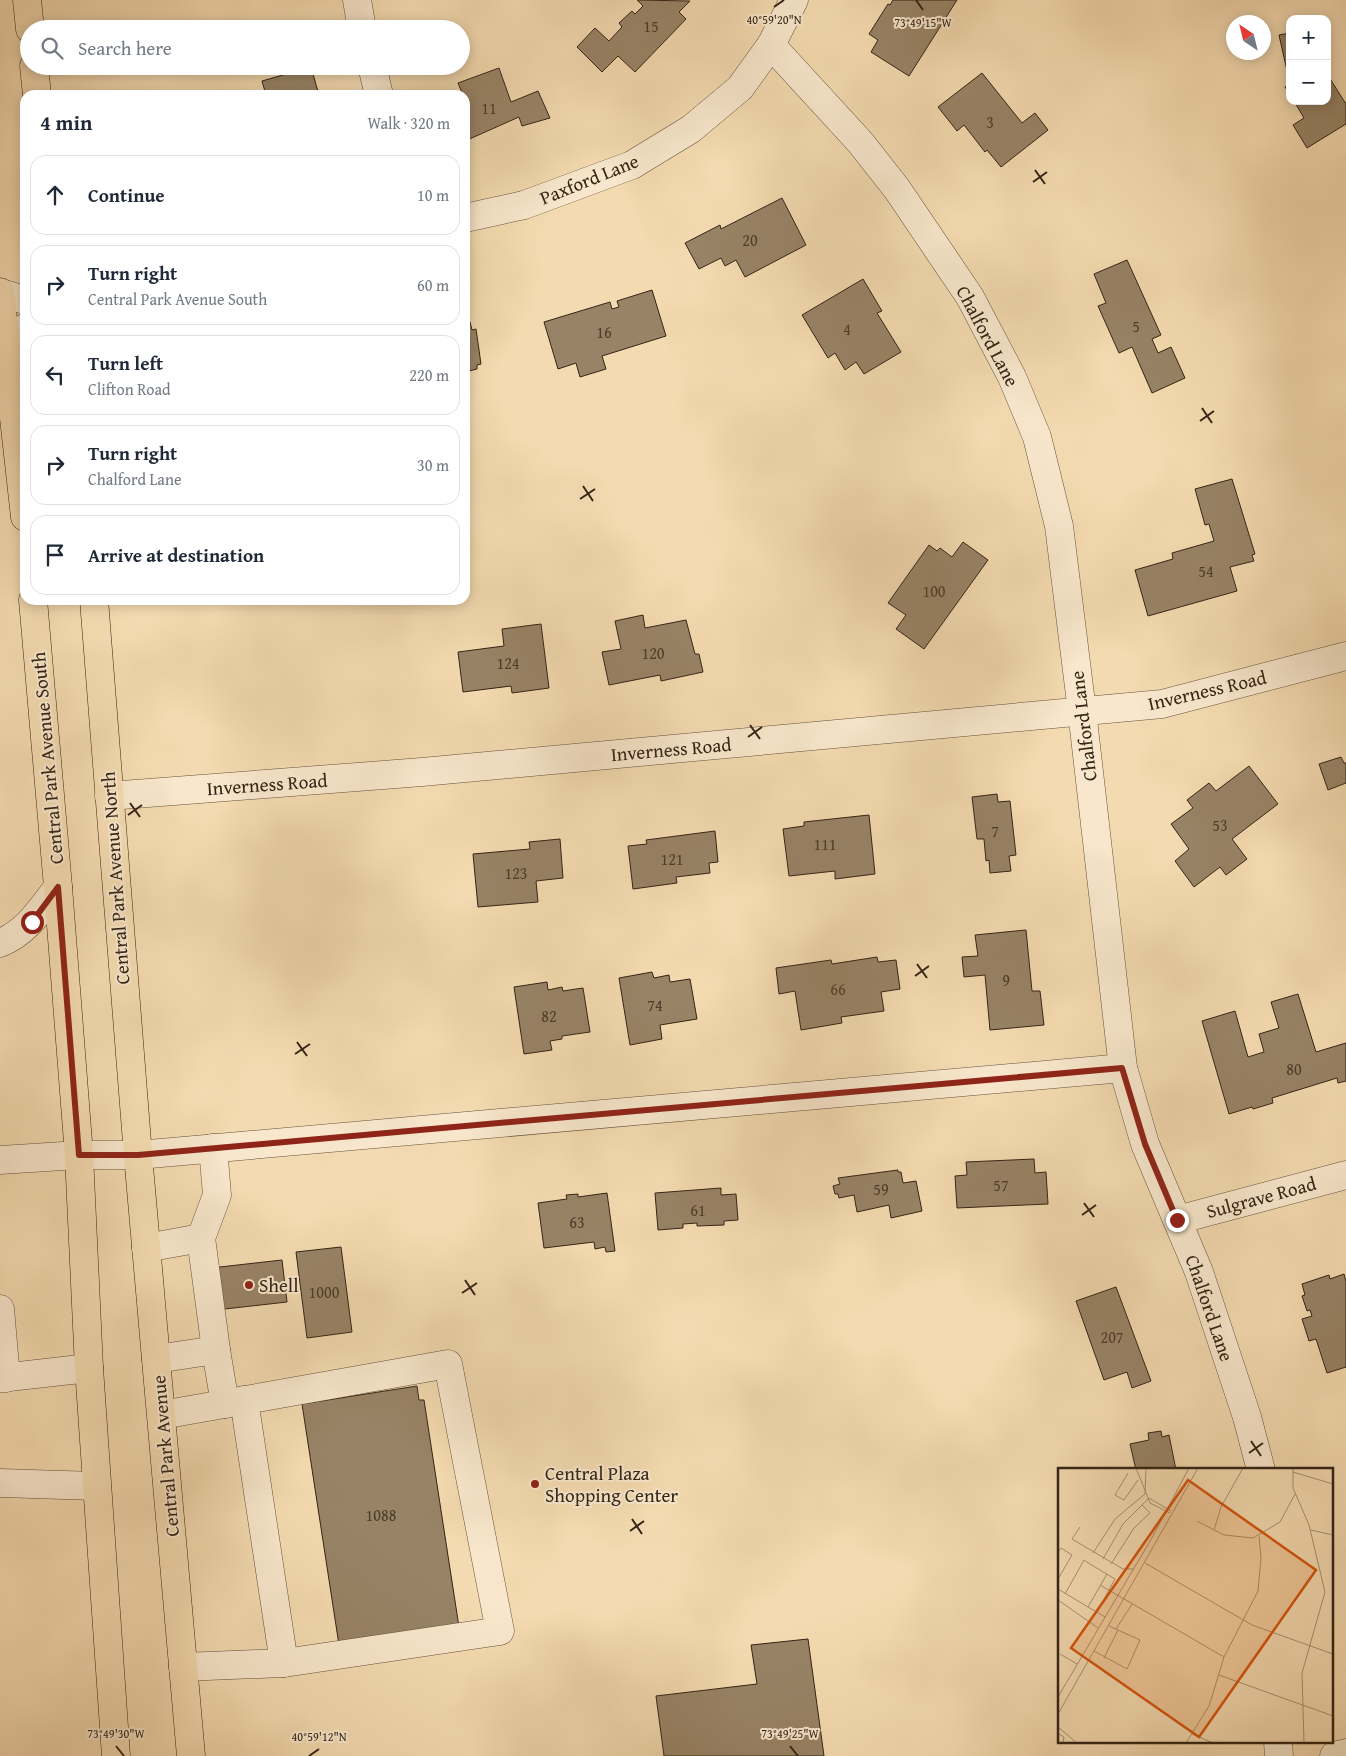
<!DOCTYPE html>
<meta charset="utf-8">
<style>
:root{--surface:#fff;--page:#f6f6f7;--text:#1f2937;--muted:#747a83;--line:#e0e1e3}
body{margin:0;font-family:"Gentium Book Plus",serif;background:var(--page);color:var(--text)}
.controls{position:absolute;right:15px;top:15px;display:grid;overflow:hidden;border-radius:10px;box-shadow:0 2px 12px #0003}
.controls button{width:45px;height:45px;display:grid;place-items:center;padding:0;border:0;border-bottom:1px solid var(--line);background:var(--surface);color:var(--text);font:25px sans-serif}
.compass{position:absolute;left:1226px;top:15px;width:45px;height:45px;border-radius:50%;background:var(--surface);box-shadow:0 2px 12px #0003;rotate:325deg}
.stop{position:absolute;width:15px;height:15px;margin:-11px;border:4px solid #8f2418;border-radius:50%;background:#fff}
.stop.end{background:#8f2418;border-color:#fff;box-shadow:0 1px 5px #0008}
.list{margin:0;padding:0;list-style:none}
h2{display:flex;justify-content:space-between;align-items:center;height:65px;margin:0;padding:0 20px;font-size:21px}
h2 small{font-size:16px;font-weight:400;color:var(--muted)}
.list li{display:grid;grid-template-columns:32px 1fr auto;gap:15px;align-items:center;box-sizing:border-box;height:80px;margin:0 10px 10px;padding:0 10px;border:1px solid var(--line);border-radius:15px}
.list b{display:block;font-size:19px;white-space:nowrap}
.list p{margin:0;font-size:16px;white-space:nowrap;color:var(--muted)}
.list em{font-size:16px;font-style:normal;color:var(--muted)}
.icon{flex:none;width:28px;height:28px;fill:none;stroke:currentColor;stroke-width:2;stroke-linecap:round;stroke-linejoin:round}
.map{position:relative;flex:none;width:1346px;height:1756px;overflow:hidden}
.search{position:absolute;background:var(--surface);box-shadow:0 2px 12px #0003;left:20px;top:20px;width:450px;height:55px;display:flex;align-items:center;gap:12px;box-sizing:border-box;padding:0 18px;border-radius:28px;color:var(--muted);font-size:19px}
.panel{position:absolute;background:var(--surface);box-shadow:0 2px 12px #0003;left:20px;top:90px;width:450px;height:515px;border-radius:15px}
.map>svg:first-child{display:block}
.building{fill:#988366;stroke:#342416}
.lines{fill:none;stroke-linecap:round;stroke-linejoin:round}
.minor-casing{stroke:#64523c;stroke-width:29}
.major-casing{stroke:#342416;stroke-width:29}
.minor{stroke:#f8e7cc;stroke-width:28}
.major{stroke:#f4dab0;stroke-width:28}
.route{stroke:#8f2418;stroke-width:6}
.ticks{fill:none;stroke:#342416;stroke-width:2}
.poi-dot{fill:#8f2418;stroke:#f8e7cc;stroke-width:2}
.labels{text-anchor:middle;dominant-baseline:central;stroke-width:4;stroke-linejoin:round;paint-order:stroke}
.number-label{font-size:16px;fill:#4d3c2a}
.street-label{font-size:19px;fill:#342416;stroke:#f8e7cc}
.poi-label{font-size:19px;fill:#342416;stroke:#f8e7cc;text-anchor:start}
.inset-road{fill:none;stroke:#a79172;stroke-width:1}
.view{fill:#d6540d;fill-opacity:0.15;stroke:#d6540d;stroke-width:2.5}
.inset-edge{fill:none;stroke:#342416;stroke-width:2.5}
.ticks-label{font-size:12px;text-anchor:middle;fill:#342416;stroke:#f8e7cc;stroke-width:4;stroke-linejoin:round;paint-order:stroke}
</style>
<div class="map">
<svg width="1346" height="1756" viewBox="0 0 1346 1756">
<rect width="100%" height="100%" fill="#f4dab0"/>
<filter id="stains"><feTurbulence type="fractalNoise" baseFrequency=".004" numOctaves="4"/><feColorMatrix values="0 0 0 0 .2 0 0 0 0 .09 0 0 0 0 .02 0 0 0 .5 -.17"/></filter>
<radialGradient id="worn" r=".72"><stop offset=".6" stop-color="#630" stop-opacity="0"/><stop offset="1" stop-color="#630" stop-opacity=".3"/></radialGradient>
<g class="building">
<path d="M637,0L690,1L679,12L686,19L635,72L618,56L602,72L577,47L595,28L609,41L622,27L619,23L632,11L635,14L643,6Z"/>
<path d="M893,0H957L909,76L871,52L878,40L869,34L888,4L890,5Z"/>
<path d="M1290,33V84L1279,35Z"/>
<path d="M311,67L319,95H266L262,81Z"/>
<path d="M499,68L511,102L538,91L550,118L522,126L519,117L465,141V95H463L458,83Z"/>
<path d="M982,73L1022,123L1035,113L1048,130L1001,167L987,150L985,152L964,125L957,131L938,107Z"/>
<path d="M1327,74L1346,104V124L1307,148L1293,125L1304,118L1294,101H1327Z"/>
<path d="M1290,84V95L1285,87Z"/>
<path d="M782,198L806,245L745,277L736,260L725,266L721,258L699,269L685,243L720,225L721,229Z"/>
<path d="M1127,260L1161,335L1152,339L1158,353L1171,347L1185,378L1152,393L1132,347L1119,353L1098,306L1106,303L1094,274Z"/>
<path d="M863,279L882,311L877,313L901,352L864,374L856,362L845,370L835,353L828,358L802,315Z"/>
<path d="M652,290L666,336L602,356L606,369L580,377L576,363L558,369L544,322L610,302L612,309L619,307L617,301Z"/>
<path d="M470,322L472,330L476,329L481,364L477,365V369L465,372V323Z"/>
<path d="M1232,479L1255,554L1252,555L1254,561L1230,567L1237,591L1148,616L1135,570L1173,559L1172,553L1214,541L1209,524L1205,525L1195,489Z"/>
<path d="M963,542L988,560L924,649L896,629L906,615L888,603L929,545L937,551L940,548L952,557Z"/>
<path d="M643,615L645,628L686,620L695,654H699L703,672L661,681L660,675L609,685L602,652L621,649L615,621Z"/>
<path d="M541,624L549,688L512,693L511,686L463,692L458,652L504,646L502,629Z"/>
<path d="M1341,757L1344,763H1346V783L1328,790L1319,764Z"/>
<path d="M1249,766L1278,804L1232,839L1247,859L1226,875L1220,867L1194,887L1175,861L1189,849L1171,824L1193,808L1187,800L1209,783L1216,791Z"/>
<path d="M997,794L998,802L1010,801L1016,855L1009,856L1011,871L990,873L989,860L986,861L984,839H977L972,797Z"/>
<path d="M869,815L875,874L835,879V871L789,876L783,829L804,826V822Z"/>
<path d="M715,831L718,862L709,863L710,873L676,877L677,883L633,889L628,846L647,844L646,840Z"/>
<path d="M560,839L563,878L536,881L538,902L478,907L473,854L530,849L529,842Z"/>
<path d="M1026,930L1032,991H1040L1044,1025L990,1030L985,975L964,977L962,957L978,956L975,935Z"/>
<path d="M877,957L878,962L896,960L900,989L881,992L884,1011L841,1017L842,1023L801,1030L795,991L779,994L776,968L831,960L832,964Z"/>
<path d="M652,972L654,978L669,975L670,982L690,979L697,1019L660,1025L662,1039L630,1045L619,978Z"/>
<path d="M547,982L548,990L562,987L563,991L583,988L590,1032L562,1036V1039L550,1041L552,1050L524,1054L514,987Z"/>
<path d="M1298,994L1316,1052L1346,1043V1081L1338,1083L1337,1078L1272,1098L1273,1103L1253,1109L1252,1107L1229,1114L1202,1021L1235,1011L1248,1057L1264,1052L1259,1034L1279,1028L1271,1002Z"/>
<path d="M1034,1159L1035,1173L1046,1172L1048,1204L957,1208L955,1176L967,1175L966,1162Z"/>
<path d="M898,1170V1172H901L903,1183L916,1181L922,1211L891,1218L889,1205L857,1212L854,1195L839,1198L838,1194H835L833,1186L840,1184L838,1178Z"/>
<path d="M721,1188V1195L736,1194L738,1220L724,1221V1225L697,1226V1223L683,1224V1228L658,1230L655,1193Z"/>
<path d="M607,1193L615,1251L606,1252L605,1247L595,1249L594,1242L544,1248L538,1203L567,1199L566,1195L578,1194V1197Z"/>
<path d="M341,1247L352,1332L307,1338L296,1252Z"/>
<path d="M282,1260L287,1302L216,1310L211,1268Z"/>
<path d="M1344,1274L1346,1281V1367L1327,1373L1316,1339L1309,1341L1302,1319L1312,1316L1310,1310L1307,1311L1302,1296L1305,1295L1302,1284L1329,1275L1330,1279Z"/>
<path d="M1116,1287L1151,1381L1132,1388L1127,1372L1104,1380L1076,1301Z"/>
<path d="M417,1386L419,1400H424L459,1627L339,1645L302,1404Z"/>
<path d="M1161,1431L1162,1437L1169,1435L1176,1470H1136L1130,1444L1149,1440L1148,1433Z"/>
<path d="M808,1639L824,1756H664L656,1696L757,1684L751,1645Z"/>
</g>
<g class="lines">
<defs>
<g id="minor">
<path d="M357,0L362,29"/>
<path d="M771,45L860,142L897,189L970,297L1012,377L1037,437L1059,526L1082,711L1123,1068L1145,1144L1199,1272L1247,1417L1261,1470"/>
<path d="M372,66L379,95"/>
<path d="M465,218L524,205L632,165L691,129L740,88L771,45L794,0"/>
<path d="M0,293L25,300"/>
<path d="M0,339H5L25,328"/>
<path d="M109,796L422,772L1162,704L1346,656"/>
<path d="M0,943C26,933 42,908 58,887"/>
<path d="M213,1148L217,1195L201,1238L216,1350L225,1404"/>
<path d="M0,1160L79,1155H138L1123,1068"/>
<path d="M1177,1220L1346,1175"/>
<path d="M146,1248L201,1238"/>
<path d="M0,1309L6,1378"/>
<path d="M156,1359L216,1350"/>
<path d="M0,1378L89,1368"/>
<path d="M244,1400L284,1663"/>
<path d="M162,1415L448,1364L500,1631L284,1663L183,1667"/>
<path d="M0,1483L96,1486"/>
<path d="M1278,1742L1279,1756"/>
<path d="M1334,1756L1346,1753"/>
</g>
<g id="major">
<path d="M27,0L30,29"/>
<path d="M34,66L37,95"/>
<path d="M0,292L25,517"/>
<path d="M33,600L58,887L79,1155L89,1368L116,1756"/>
<path d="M94,600L138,1155L191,1756"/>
</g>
</defs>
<use href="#minor" class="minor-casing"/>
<use href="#major" class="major-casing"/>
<use href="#minor" class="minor"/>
<use href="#major" class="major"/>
</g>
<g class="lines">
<path class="route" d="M32,922L58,887L79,1155H138L1122,1068L1145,1144L1177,1220"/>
</g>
<path class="ticks" d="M916,0L923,10M774,7L784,0M1035,170L1045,184M1033,182L1047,172M1202,408L1212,423M1200,421L1214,411M583,486L593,501M580,499L595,489M750,725L760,739M748,737L762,727M130,803L140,817M128,815L142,805M917,964L927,978M915,976L929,966M297,1042L307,1056M295,1054L310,1044M1084,1203L1094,1217M1082,1215L1096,1205M465,1280L475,1295M462,1293L477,1283M1251,1441L1261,1456M1249,1453L1263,1443M632,1519L642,1534M630,1531L644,1521M116,1746L124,1756M790,1746L798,1756M309,1756L319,1749"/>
<g class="poi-dot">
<circle cx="249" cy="1285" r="5"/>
<circle cx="535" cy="1484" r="5"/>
</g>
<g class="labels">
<g class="number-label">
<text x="651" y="26">15</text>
<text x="489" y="108">11</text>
<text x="990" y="122">3</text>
<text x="750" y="240">20</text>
<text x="1136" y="326">5</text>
<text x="847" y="329">4</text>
<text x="604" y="332">16</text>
<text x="1206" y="571">54</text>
<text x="934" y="591">100</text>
<text x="653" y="653">120</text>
<text x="508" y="663">124</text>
<text x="1220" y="825">53</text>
<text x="995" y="831">7</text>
<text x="825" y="844">111</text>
<text x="672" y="859">121</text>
<text x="516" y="873">123</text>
<text x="1006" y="980">9</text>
<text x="838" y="989">66</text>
<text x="655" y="1005">74</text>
<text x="549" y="1016">82</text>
<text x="1294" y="1069">80</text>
<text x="1001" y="1185">57</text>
<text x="881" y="1189">59</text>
<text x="698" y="1210">61</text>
<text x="577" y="1222">63</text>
<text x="324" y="1292">1000</text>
<text x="1112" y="1337">207</text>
<text x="381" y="1515">1088</text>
</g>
<g class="street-label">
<text transform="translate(589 179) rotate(-22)">Paxford Lane</text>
<text transform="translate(988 336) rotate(62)">Chalford Lane</text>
<text transform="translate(1207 690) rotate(-13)">Inverness Road</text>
<text transform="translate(1083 726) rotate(-97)">Chalford Lane</text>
<text transform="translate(671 749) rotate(-5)">Inverness Road</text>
<text transform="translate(47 758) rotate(-95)">Central Park Avenue South</text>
<text transform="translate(267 784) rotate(-4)">Inverness Road</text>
<text transform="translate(115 878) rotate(-94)">Central Park Avenue North</text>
<text transform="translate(1261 1197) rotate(-15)">Sulgrave Road</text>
<text transform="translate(1210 1308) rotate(71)">Chalford Lane</text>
<text transform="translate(165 1456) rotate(-95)">Central Park Avenue</text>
</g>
<g class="poi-label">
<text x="259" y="1285">Shell</text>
<text x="545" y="1473">Central Plaza<tspan x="545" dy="22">Shopping Center</tspan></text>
</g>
</g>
<g transform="translate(1058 1468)">
<rect width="275" height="275" fill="#f4dab0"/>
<path class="inset-road" d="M78,0L92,35L112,45M235,0V20L251,57L267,124L244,205L246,275M235,4L275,16M70,5L57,27L66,32L80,12M91,30L113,43M139,53L166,67L195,70L222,54L237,26M22,59L14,71L65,101H76M156,62L163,39L185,0M253,62L275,67M0,84L3,80L14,87L0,111M35,85L57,51L87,26L88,0M45,91L65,56L91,30M87,95L194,157L275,186M53,96L76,60L92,45L84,37M42,117L166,189M0,121L30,139M7,126L26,92L32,96L57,111L39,144M0,132L40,160M47,149L30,139L49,106M58,161L74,136M36,183L69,201L82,172L51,158M2,186L19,196M46,190L60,162M161,207L275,248M0,229L95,68L131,0M0,246L140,0M0,259L19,275M134,266L155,275M0,269L1,266L6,269L5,275M128,275L151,238L166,189L200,123L203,90L201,68"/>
<path class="view" d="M130,12L258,102L141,269L13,180Z"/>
<rect width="275" height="275" class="inset-edge"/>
</g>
<g class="ticks-label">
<text x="774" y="24">40°59'20"N</text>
<text x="923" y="27">73°49'15"W</text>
<text x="116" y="1738">73°49'30"W</text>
<text x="790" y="1738">73°49'25"W</text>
<text x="319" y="1741">40°59'12"N</text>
</g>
<rect width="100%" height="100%" filter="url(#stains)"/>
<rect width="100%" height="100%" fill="url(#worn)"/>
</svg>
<div class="controls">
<button>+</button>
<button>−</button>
</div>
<svg class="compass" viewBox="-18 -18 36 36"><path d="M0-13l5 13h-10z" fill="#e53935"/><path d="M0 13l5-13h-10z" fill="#747a83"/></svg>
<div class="stop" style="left:32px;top:922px"></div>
<div class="stop end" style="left:1177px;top:1220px"></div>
<div class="search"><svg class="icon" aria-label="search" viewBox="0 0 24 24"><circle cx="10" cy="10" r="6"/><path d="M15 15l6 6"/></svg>Search here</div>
<section class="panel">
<h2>4 min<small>Walk · 320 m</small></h2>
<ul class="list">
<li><svg class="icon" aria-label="ahead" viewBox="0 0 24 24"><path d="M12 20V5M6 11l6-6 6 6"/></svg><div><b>Continue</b></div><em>10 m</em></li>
<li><svg class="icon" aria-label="right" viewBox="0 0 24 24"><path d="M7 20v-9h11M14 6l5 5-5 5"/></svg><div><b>Turn right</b><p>Central Park Avenue South</p></div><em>60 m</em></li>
<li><svg class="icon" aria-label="left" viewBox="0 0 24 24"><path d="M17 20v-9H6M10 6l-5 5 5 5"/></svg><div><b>Turn left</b><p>Clifton Road</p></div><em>220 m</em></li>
<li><svg class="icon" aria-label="right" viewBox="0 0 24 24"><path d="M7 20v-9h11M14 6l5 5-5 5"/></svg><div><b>Turn right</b><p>Chalford Lane</p></div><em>30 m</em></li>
<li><svg class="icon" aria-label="arrive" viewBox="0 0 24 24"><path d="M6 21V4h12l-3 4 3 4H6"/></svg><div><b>Arrive at destination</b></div></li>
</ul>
</section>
</div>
